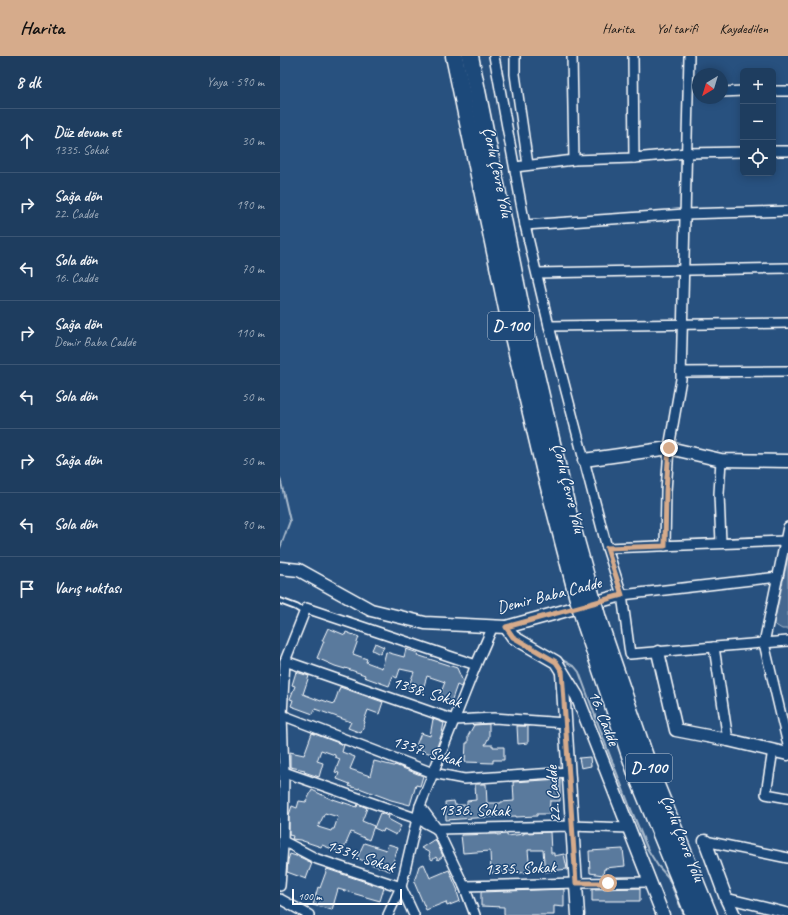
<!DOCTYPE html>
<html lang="tr">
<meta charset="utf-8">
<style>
:root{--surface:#1e3d5f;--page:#264465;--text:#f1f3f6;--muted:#a1aebd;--line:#3c5674;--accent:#d6ab8b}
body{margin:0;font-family:Caveat,sans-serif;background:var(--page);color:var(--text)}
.controls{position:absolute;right:12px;top:12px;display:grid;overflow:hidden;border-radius:6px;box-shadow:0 2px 10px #0003}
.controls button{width:36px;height:36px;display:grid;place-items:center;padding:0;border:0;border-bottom:1px solid var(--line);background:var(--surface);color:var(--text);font:20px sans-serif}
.compass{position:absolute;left:412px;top:12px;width:36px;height:36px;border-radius:50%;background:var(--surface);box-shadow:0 2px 10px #0003;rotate:218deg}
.scale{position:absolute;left:12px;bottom:10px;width:110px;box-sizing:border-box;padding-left:4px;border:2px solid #fff;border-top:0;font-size:11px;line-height:14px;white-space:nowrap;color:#fff;-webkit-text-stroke:3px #1f4a7a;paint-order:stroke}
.stop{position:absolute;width:12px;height:12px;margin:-9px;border:3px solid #d6ab8b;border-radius:50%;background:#fff}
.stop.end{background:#d6ab8b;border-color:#fff;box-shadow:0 1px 4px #0008}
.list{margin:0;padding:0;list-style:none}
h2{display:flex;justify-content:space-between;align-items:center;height:52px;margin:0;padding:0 16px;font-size:17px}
h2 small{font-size:13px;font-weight:400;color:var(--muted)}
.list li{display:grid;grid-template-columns:26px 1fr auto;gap:12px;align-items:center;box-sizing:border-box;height:64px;padding:0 16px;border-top:1px solid var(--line)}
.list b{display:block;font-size:15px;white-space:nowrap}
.list p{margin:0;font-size:13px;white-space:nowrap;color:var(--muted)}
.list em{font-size:13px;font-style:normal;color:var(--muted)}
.icon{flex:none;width:22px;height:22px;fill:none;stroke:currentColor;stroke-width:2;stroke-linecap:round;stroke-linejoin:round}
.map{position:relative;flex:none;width:508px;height:859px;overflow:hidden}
header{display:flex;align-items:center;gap:24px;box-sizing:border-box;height:56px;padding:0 20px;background:var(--accent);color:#111}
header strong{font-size:19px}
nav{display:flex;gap:22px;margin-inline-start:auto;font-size:14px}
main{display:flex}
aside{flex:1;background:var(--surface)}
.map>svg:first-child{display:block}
.green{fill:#446890;stroke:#a2b4c8}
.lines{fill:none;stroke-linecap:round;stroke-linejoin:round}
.stream{stroke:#aabbcd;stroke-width:2}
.building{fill:#5a7a9d;stroke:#fff;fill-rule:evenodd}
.lane-casing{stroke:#fff;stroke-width:8}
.street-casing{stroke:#fff;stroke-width:12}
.secondary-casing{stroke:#fff;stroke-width:15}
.highway-casing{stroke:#fff;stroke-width:19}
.lane{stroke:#1f4a7a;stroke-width:4.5}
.street{stroke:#1f4a7a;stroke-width:9}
.secondary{stroke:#1f4a7a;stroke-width:12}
.highway{stroke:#1f4a7a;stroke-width:16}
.highway-bridge-casing{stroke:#fff;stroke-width:19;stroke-linecap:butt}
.highway-bridge{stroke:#1f4a7a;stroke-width:16}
.route{stroke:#d6ab8b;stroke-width:5}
.labels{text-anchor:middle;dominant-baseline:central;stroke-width:3;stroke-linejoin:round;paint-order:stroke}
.shield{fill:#1f4a7a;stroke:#bcc9d7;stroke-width:1}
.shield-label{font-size:16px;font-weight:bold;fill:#fff}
.street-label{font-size:17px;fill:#fff;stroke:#1f4a7a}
</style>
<header>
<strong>Harita</strong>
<nav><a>Harita</a><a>Yol tarifi</a><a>Kaydedilen</a></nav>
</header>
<main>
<aside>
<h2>8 dk<small>Yaya · 590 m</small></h2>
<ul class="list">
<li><svg class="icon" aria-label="ahead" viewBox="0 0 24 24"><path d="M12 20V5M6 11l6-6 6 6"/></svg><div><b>Düz devam et</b><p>1335. Sokak</p></div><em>30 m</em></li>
<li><svg class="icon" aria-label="right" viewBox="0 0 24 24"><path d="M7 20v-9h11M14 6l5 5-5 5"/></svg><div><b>Sağa dön</b><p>22. Cadde</p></div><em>190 m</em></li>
<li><svg class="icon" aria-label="left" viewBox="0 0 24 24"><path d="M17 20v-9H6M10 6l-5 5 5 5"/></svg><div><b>Sola dön</b><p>16. Cadde</p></div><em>70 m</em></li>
<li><svg class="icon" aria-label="right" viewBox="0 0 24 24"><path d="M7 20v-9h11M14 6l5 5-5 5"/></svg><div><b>Sağa dön</b><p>Demir Baba Cadde</p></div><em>110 m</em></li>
<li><svg class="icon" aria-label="left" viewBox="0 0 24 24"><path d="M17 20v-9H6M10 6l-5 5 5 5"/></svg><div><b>Sola dön</b></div><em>50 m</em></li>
<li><svg class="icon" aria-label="right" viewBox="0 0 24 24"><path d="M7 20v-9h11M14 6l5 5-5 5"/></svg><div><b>Sağa dön</b></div><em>50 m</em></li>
<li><svg class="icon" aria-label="left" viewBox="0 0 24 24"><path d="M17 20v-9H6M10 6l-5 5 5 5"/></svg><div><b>Sola dön</b></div><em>90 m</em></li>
<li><svg class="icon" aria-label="arrive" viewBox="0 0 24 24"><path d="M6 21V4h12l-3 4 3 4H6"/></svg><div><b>Varış noktası</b></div></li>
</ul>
</aside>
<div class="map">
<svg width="508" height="859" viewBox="0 0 508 859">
<rect width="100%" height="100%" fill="#28517f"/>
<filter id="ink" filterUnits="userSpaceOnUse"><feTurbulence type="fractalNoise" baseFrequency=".025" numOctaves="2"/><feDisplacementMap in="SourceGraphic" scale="8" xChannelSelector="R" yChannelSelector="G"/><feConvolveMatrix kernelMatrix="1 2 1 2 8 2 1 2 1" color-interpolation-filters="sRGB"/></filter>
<g filter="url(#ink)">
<path class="green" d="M508,501V573H502L494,568Z"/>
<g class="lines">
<g class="stream">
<path d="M0,422L10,465L0,492"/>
<path d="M281,603L295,611L299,616L327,692L350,751L368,794L378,810L388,821L404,859"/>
</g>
</g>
<g class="building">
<path d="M48,572L65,579L66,576L79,581L73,598L87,603L86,606L102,612L106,596L124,601L126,593L138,597L137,599L177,612L183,626L181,631L177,629L171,646L162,643L163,640L160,639L165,626L147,620L142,636L128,632L134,616L120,613L117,622L113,620L109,630L84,621L85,619L65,612V613L55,610L37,602L44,585H42Z"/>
<path d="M95,587L104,591L100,598L92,594Z"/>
<path d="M16,616L29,620L23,638L41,645L42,644L54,648L60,631L103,646L99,658L88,654L84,665L85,666L81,677L68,672L71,666L35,653L33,658L11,650L13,644L10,643L15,630L12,629Z"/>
<path d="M153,663L164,667L162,677L154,699L135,692L141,677L150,680Z"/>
<path d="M209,668V681L205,689H213V691H224V704H213V707L185,706L186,687H188V680L194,669Z"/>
<path d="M237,670H248V687L238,688Z"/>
<path d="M32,677L64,689L62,696L75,701L70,713L90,720L94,705L114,710L115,709L143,720L140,730L136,729L130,749L111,744L79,732V733L69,730L70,728L57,723L59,717L55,716L60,703L55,701V699L41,694L37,705L43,707L39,721L24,716L25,714L10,711V696L24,699Z"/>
<path d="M310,701L311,710L301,712L299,702Z"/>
<path d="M280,723V745H270L269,758H257V760L236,761V760L209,761L166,764L165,746L174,745L175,749H187V745L196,744L195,728H206L207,747H221V746L234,745L233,726Z"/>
<path d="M32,734L53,744V743L77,751L78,748L87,752L82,765L94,770L89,784L71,776L62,797L42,789L41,791L20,784L12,783L13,780L9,779V759L12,750L17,752L19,745L26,746ZM45,757L58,761L54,773H52L51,775L38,771Z"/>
<path d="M100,757L109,760L108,763L121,770L116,779L104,773L103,776L94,772Z"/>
<path d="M270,776L271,797H274V800L284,798L287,813L265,816L263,794H248L250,816L239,817V815L211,817L210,795L183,797L181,779L217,778V779L227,778V780L244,778V777Z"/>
<path d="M155,783L163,800L158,804L156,801L152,804L149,800L150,797L141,792Z"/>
<path d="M84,787L106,794L108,788L118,791L110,815L93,809L77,802Z"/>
<path d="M343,793L345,810L325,812L326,813H324L323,819L310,817L309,795Z"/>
<path d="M10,798L22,802L32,807L26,823L7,816L8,804Z"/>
<path d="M144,808L150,822L169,814L178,835L177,836L180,845L167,850L166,846L146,854L134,826L139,810Z"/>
<path d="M47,813L104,832L100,845L58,833L52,854L33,849L38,831L40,832Z"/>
<path d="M360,832V845H312V833Z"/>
<path d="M284,833V851L274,850V859H224V851L201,850V836Z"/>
</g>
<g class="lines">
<defs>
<path id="lane" d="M0,545L16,551L21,554L25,553"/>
<g id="street">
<path d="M214,0L245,169L269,270L327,492L342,539L350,598L508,585"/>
<path d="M235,0V18L248,109"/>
<path d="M292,0L294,104"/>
<path d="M353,0L354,102"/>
<path d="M493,35H508"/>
<path d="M442,36L463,35"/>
<path d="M493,95H508"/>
<path d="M235,111L294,104L354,102L407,97L463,96"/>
<path d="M245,169L405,158L508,155"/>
<path d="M257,217L508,212"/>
<path d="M269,270L508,267"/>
<path d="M401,316L508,315"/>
<path d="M508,471L484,587L508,689"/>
<path d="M441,487L439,438L441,404"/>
<path d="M385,490L386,435L389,392L401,323L409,0"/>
<path d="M327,492L505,485"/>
<path d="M342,539L498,521"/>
<path d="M434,591L448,684"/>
<path d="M5,605L174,664L214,662L285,667"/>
<path d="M2,659L153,717L184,723L289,716"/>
<path d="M493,694L486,738L508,742"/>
<path d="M0,715L4,716L138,763L157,773L292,770L349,772"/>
<path d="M140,750L157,773L184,830L195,859"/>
<path d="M3,785L37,803L121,831L134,859"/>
<path d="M425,785L508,802"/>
<path d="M0,830L3,790L4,716L2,659L5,605L26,552L196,609"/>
<path d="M184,830L296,827L370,826"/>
<path d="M446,842L508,857"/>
<path d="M0,843L29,859"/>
<path d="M108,859L121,831L140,750L196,609L213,570"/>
</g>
<g id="secondary">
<path d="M304,404L389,392L441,404L508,405"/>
<path d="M0,512L19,514L91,554L145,567L226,571L342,539"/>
<path d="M226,571L233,581L276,606L297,640L383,859"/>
<path d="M378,596L396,674L448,684L508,698"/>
<path d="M282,617L298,859"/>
<path d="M425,785L446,842L454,859"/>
</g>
<g id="highway">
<path d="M174,0L231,272L264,412L297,539"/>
<path d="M190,0L244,267L288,456L310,535"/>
<path d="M318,563L369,712L429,859"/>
<path d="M305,567L356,717L414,859"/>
</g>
</defs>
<use href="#lane" class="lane-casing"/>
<use href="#street" class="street-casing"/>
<use href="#secondary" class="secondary-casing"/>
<use href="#highway" class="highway-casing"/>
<use href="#lane" class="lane"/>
<use href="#street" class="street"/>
<use href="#secondary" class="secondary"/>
<use href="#highway" class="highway"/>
<defs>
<g id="highway-bridge">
<path d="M310,535L318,563"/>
<path d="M297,539L305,567"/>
</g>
</defs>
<use href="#highway-bridge" class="highway-bridge-casing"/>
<use href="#highway-bridge" class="highway-bridge"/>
</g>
</g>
<g class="lines" filter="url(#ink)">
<path class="route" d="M328,827H296L282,615L276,606L233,581L226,571L342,539L327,492L385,490L386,435L389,392"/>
</g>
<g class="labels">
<g class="shield">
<rect x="208" y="256" width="46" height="28" rx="3"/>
<rect x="346" y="698" width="46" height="28" rx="3"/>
</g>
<g class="shield-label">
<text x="231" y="270">D-100</text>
<text x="369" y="712">D-100</text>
</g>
<g class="street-label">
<text transform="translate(218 116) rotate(78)">Çorlu Çevre Yolu</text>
<text transform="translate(289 432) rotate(76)">Çorlu Çevre Yolu</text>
<text transform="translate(269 539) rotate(-14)">Demir Baba Cadde</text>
<text transform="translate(147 636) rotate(17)">1338. Sokak</text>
<text transform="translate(324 662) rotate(68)">16. Cadde</text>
<text transform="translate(147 695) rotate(17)">1337. Sokak</text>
<text transform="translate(273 738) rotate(-94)">22. Cadde</text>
<text transform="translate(194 754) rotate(1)">1336. Sokak</text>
<text transform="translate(403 782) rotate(68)">Çorlu Çevre Yolu</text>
<text transform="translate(81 800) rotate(19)">1334. Sokak</text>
<text transform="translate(240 812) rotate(-2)">1335. Sokak</text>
</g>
</g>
</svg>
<div class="controls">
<button>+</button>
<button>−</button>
<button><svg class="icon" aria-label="locate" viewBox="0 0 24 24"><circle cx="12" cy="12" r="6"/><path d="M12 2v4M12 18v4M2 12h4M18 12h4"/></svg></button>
</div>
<svg class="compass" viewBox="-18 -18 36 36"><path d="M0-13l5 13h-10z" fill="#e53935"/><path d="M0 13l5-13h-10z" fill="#a1aebd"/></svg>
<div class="scale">100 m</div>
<div class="stop" style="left:328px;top:827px"></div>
<div class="stop end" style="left:389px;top:392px"></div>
</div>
</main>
